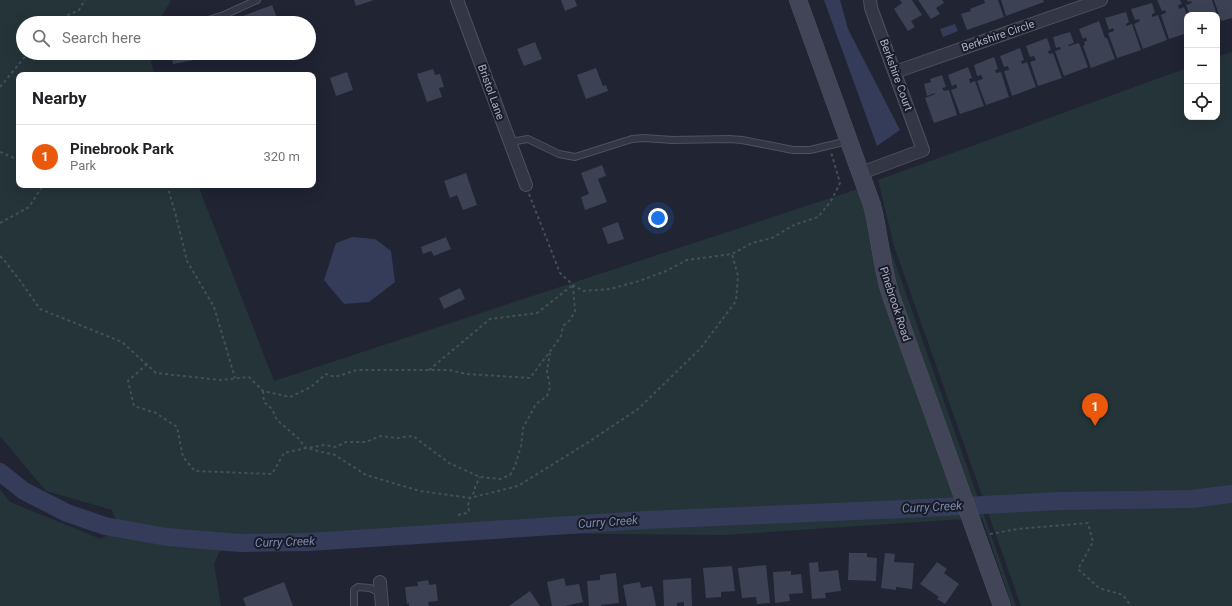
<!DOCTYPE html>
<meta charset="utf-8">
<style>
:root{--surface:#fff;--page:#f2f2f2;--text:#202124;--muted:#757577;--line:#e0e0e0;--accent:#ea580c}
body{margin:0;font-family:Roboto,sans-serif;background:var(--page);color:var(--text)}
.controls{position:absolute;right:12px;top:12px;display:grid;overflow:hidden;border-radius:8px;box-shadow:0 4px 16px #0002}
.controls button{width:36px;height:36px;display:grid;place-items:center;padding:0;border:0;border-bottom:1px solid var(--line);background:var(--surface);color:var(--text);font:20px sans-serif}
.you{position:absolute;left:658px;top:218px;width:14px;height:14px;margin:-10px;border:3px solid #fff;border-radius:50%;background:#1a73e8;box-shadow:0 0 0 6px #1a73e833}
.badge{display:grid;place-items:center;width:26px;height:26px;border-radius:50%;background:var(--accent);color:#fff;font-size:13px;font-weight:700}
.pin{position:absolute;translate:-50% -33px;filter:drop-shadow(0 1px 2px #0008)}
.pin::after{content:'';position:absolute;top:21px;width:14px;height:12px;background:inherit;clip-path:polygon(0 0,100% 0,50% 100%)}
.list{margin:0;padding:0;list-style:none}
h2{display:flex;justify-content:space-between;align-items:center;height:52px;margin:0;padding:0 16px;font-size:17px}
h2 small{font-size:13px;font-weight:400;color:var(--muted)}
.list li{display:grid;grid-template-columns:26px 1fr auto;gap:12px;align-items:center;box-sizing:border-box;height:64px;padding:0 16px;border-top:1px solid var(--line)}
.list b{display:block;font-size:15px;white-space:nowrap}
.list p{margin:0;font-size:13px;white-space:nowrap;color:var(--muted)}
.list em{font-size:13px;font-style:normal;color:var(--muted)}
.icon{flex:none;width:22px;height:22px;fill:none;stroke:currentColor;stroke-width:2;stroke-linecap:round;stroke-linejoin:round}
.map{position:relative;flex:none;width:1232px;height:606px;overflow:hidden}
.search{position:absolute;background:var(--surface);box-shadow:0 4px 16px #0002;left:16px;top:16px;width:300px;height:44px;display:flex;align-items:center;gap:10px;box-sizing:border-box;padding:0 14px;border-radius:22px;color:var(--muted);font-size:15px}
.panel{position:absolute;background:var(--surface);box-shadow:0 4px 16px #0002;left:16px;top:72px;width:300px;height:116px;border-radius:8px}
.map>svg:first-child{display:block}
.green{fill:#253439}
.water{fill:#343c5a}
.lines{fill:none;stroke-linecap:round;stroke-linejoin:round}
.river{stroke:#343c5a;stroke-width:18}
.building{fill:#3c4154}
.lane-casing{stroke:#4d5160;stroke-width:8}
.street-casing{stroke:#4d5160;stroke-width:14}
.secondary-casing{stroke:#4d5160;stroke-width:18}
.path{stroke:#435056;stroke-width:2;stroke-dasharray:3 3;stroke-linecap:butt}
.lane{stroke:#333644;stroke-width:6}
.street{stroke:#333644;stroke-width:12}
.secondary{stroke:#414557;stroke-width:17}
.labels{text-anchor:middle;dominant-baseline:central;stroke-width:4;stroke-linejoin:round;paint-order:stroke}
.street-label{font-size:11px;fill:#acb0c2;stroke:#181c29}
.water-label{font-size:12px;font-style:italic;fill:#7e88ad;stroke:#181c29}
</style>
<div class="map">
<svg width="1232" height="606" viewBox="0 0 1232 606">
<rect width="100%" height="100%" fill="#202433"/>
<g class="green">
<path d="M0,0H171L162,16L161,23H23V53H153L151,63L155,75H19V185H198L274,381L861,188L965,519L726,535L504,533L220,551L214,564L221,606H0V489L10,502L101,539L119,528L112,510L46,491L0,436Z"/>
<path d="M1232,52V606H1021L894,246L878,180L1187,68V117H1217V57Z"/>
<path d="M874,184L890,248L1016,606H1012L982,518H976L892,285L871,185Z"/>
</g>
<g class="water">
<path d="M824,0H840L848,29L900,130L877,146Z"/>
<path d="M955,24L958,31L943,37L940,29Z"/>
<path d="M352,237L375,239L391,251L395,282L369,302L344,304L324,280L336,243Z"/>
</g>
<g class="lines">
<path class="river" d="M0,472L24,491L67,513L105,526L167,537L240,543L309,542L646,520L904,509L1060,501L1192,499L1232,494"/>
</g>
<g class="building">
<path d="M354,0H374L356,6Z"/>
<path d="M561,0H575L577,6L565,11Z"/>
<path d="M900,0H912L922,15L911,21L915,27L908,31L894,9L902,3Z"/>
<path d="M918,0H942L944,3L936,8L940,14L931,19Z"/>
<path d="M984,0H998L1004,17L967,30L961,14L971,11L970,9L985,3Z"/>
<path d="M1001,0H1043L1044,2L1006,16Z"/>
<path d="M1157,0H1180L1182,4L1178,5L1179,9L1184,7L1187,15V33L1169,39L1161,15L1166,13L1165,10L1162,11Z"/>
<path d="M1187,0H1212L1217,15H1190L1186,5L1192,3L1191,1L1188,2Z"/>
<path d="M1214,0H1232V18L1221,21Z"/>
<path d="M1152,3L1155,13L1152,14V17L1158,15L1167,40L1143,49L1134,24L1140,21L1139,19L1135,20L1131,9Z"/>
<path d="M272,5L279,23H243L240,17Z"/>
<path d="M1126,12L1129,22L1126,24V26L1132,24L1141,50L1117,58L1108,33L1114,31L1113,28L1109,30L1105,18Z"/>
<path d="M1099,21L1105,38H1107L1115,59L1091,68L1083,46L1085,45L1084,42L1087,41L1086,37L1083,39L1079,29Z"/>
<path d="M1070,32L1074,43L1068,45L1069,46L1079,43L1088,67L1064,76L1055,51L1061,49L1060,47L1056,48L1053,37Z"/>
<path d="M1047,38L1051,50L1048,51L1049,54L1053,53L1062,78L1038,86L1030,62L1036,60L1034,56L1030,57L1026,46Z"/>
<path d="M535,42L542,59L524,66L517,49Z"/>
<path d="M1020,48L1024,60L1021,61L1022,64L1027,62L1036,87L1012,96L1004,71L1009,70L1008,66L1004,67L1000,56Z"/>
<path d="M171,53H205V58L173,64Z"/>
<path d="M994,57L998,69L995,70L996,73L1001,72L1009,97L986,105L977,81L983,79L981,75L977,76L974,65Z"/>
<path d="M968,67L972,78L969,79L970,83L975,81L984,106L960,114L951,90L957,88L956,84L952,86L948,75Z"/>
<path d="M596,68L603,86L606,85L608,91L586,99L577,75Z"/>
<path d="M433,69L435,75L440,74L444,87L439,88L442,97L427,102L417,74Z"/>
<path d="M347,72L353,90L336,96L330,78Z"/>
<path d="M942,75L946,87L942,88L944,91L949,90L957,115L934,123L925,98L935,94V93L927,96L924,84L931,82L930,79Z"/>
<path d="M602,165L606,176L598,179L607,202L585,210L581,197L589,194L581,173Z"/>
<path d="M466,173L477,205L463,210L457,195L450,198L444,181Z"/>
<path d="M618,222L624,239L608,244L602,228Z"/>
<path d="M446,237L451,249L434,256L431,251L423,254L421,247Z"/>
<path d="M460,288L465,299L444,309L439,298Z"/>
<path d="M849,553H867V557L877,558L876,581L848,580Z"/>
<path d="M885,553L895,554L894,562L914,563L912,589L896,587V590L881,588Z"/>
<path d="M818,562L819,572L838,570L841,591L825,593L826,598L812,599L809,563Z"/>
<path d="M937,562L947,569L944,573L959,584L945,604L937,599L939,597L920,584Z"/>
<path d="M766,565L770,603L757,604L756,597L742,598L738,568Z"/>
<path d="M732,566L735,591L721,592V597L706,598L703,568Z"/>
<path d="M791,571V575L801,574L803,593L789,594L790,601L775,603L773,572Z"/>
<path d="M616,573L619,603L601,605V606H589L587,581L600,580V575Z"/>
<path d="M564,578L566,586L579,584L583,602L565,606H552L547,582Z"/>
<path d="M691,578L692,606H684V602L677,603V606H664L663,580Z"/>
<path d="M428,580L429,585L436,584L438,601L428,602L429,606H409V603L407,604L405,587L418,586L417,582Z"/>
<path d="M284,582L293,606H246L243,598Z"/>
<path d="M640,582L641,588L652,586L656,606H627L623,585Z"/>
<path d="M530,591L540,606H509Z"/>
</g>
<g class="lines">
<defs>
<g id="lane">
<path d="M199,23L224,15L257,0"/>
<path d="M510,142L528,139L559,154L575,157L632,139L644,138L672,140L729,139L742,140L793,150H810L848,141"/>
<path d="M354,606V590L358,587L370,588L381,593"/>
</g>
<g id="street">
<path d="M457,0L526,185"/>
<path d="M895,72L1101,0"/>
<path d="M861,173L923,150L871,8L870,0"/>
<path d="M380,582L382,606"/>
</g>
<path id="secondary" d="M798,0L872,205C880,235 881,266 891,296L1002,606"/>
</defs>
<use href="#lane" class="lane-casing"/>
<use href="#street" class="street-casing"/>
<use href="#secondary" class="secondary-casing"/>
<g class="path">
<path d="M51,23L79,10L85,0"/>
<path d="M0,87L28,53"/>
<path d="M0,152L19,160"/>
<path d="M167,185L175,212L187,261L214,307L235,378"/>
<path d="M529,194L560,273L573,285L583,291L610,289L639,281L666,271L687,260L732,254L752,243L772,238L794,225L818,217L831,201L840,183L831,152"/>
<path d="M0,223L29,207L43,185"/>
<path d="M0,256L4,260L21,282L40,309L122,342L156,373L220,380L249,377L263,391L290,397L311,387L326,374L335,377L357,370H449L467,374L530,378L557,342L561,336L563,326L570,320L575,311L573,285"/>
<path d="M147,364L128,381L134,406L156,413L177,427L183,457L195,471L272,474L284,453L306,448L335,455L366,475L420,491L470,498L518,486L587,443L638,409L700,349L736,301L738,276L732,254"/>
<path d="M429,370L490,319L537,313L573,285"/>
<path d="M263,391L264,402L272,409L277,420L298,438L306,448L325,445L336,447L346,442H366L380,436L397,438L413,436L449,463L480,477L500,479L510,475L515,466L521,446L523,428L536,404L547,396L550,387L547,371L550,353"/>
<path d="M458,515L467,513L469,511L468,505L470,498L475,491V487L480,477"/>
<path d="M990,534L1018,529L1088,523L1093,542L1078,569L1099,588L1123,595L1131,606"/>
</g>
<use href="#lane" class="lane"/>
<use href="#street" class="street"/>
<use href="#secondary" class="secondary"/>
</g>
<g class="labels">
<g class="street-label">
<text transform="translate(998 36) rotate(-19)">Berkshire Circle</text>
<text transform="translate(896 75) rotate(70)">Berkshire Court</text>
<text transform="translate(491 92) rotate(70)">Bristol Lane</text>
<text transform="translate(895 304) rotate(72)">Pinebrook Road</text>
</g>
<g class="water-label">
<text transform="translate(932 507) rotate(-3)">Curry Creek</text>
<text transform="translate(608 522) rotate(-4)">Curry Creek</text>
<text transform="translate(285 542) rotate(-2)">Curry Creek</text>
</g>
</g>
</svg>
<div class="controls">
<button>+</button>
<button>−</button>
<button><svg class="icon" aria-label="locate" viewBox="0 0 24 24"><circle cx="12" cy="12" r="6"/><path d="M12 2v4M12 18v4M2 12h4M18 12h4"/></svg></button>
</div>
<div class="you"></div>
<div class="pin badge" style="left:1095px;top:426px">1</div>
<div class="search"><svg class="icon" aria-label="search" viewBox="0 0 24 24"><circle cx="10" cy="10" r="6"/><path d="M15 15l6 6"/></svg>Search here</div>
<section class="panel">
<h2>Nearby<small></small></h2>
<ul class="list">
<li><span class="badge">1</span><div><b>Pinebrook Park</b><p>Park</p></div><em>320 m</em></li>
</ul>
</section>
</div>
